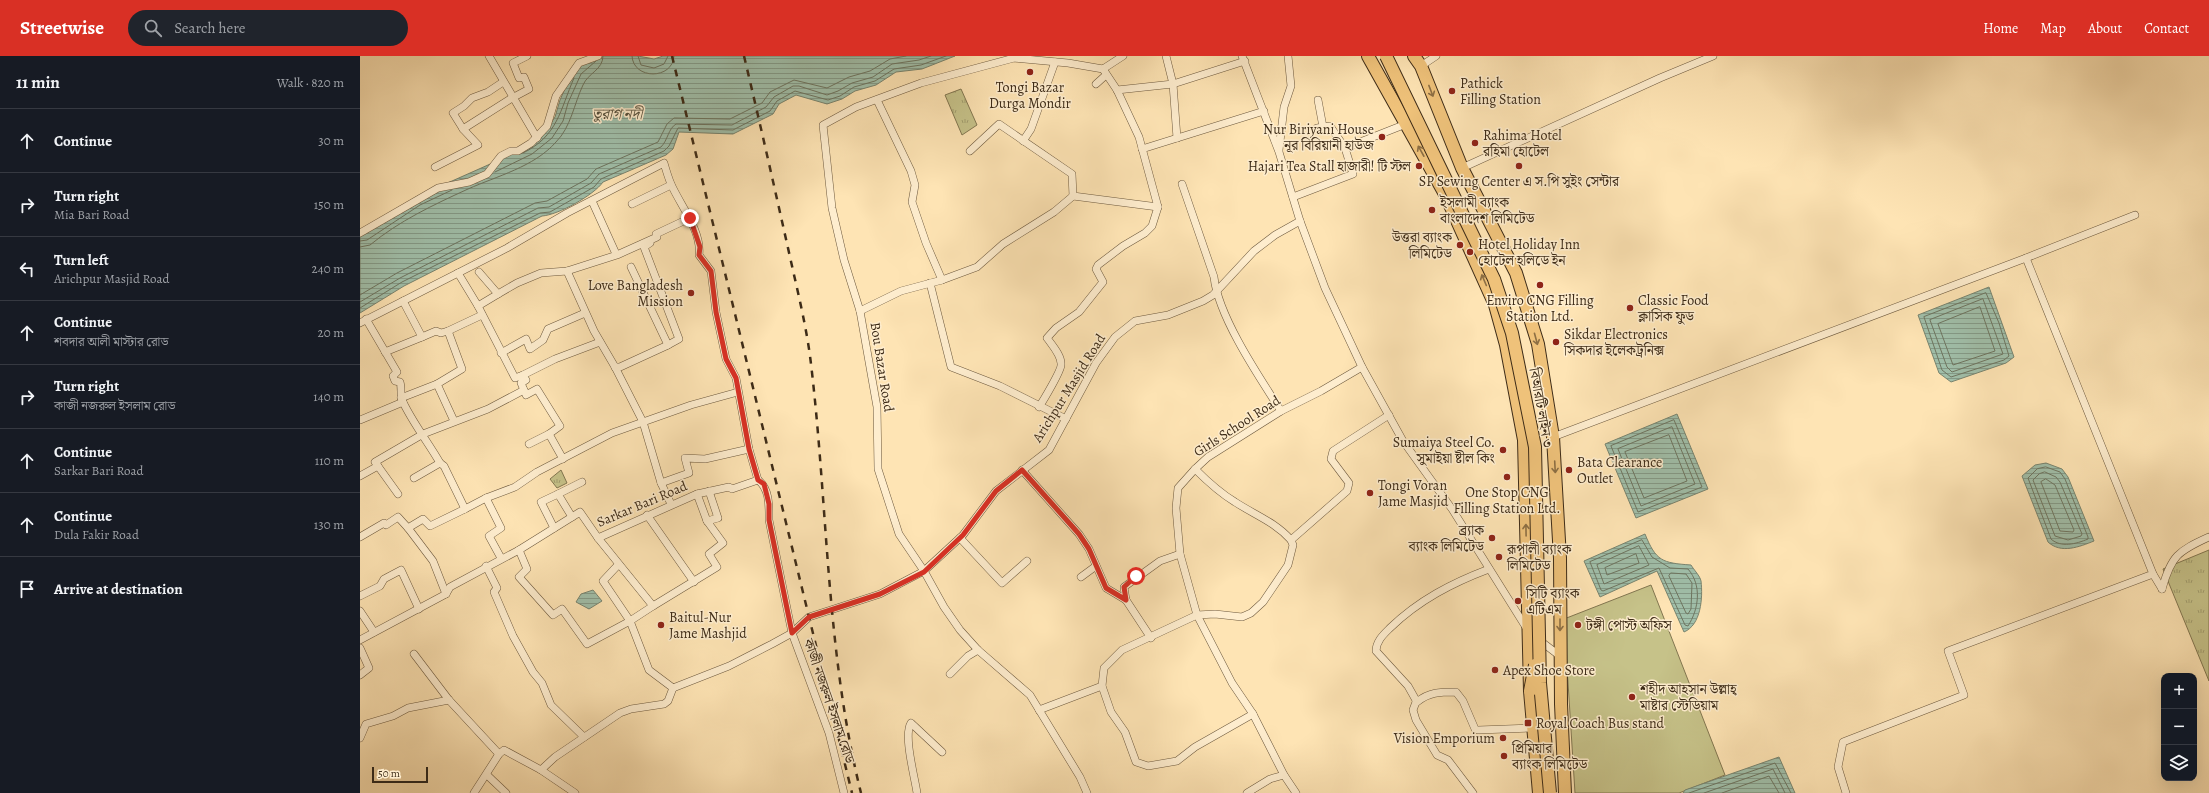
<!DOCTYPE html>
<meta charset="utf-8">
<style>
:root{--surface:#171b24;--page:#20242c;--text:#f1f3f6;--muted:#9ea1a6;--line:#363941;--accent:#d93025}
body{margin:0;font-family:Alegreya,"Noto Serif Bengali",serif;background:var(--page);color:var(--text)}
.controls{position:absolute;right:12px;bottom:12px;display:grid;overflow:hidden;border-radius:8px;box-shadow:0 4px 16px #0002}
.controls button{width:36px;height:36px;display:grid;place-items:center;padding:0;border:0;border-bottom:1px solid var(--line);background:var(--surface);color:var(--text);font:20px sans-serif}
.scale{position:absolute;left:12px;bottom:10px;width:56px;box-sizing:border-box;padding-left:4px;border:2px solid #3d2b17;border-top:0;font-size:11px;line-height:14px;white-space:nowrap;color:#3d2b17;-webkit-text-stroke:3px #feedce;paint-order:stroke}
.stop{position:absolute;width:12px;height:12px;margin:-9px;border:3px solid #d93025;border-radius:50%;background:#fff}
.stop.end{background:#d93025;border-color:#fff;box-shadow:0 1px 4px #0008}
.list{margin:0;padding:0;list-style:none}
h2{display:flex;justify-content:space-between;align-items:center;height:52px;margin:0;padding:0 16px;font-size:17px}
h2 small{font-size:13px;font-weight:400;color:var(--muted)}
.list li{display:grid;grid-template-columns:26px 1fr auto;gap:12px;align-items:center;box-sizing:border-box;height:64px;padding:0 16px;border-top:1px solid var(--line)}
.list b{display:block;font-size:15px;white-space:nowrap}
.list p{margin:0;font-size:13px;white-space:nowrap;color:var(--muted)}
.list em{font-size:13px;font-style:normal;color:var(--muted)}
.icon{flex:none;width:22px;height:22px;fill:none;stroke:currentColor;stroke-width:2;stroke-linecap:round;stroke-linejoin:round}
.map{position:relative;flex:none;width:1849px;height:737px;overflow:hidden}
header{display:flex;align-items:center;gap:24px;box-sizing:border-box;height:56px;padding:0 20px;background:var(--accent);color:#fff}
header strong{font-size:19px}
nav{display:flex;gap:22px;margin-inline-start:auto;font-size:14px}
.search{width:280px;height:36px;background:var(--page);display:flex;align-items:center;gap:10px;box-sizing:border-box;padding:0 14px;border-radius:22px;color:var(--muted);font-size:15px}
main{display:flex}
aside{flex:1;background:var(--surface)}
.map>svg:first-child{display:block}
.green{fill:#c6c289;stroke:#827650}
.park{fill:url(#park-tufts);stroke:#827650}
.water{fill:url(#water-rules);stroke:#78846f}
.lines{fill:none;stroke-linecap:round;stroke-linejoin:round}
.shore{stroke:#6e7560;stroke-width:1}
.street-casing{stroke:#6d593e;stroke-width:8}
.highway-casing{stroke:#3d2b17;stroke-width:14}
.street{stroke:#feedce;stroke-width:7}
.highway{stroke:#efc27a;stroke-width:12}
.rail{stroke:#3d2b17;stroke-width:2.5;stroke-dasharray:7 7;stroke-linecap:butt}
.highway-bridge-casing{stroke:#3d2b17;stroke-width:14;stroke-linecap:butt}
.highway-bridge{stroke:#efc27a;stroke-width:12}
.oneway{stroke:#8d6f44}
.route{stroke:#d93025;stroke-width:5}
.poi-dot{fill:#8f2418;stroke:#feedce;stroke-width:1.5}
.labels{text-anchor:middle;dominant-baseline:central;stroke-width:3;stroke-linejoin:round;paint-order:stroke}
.poi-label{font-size:14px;fill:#3d2b17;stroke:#feedce;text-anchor:start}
.street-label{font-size:14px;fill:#3d2b17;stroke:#feedce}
.water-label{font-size:15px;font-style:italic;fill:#56503c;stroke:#feedce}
</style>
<header>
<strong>Streetwise</strong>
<div class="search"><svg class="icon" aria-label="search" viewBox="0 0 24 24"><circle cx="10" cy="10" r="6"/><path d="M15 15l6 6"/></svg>Search here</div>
<nav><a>Home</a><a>Map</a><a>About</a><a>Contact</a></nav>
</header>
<main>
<aside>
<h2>11 min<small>Walk · 820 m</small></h2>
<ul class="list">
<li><svg class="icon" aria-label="ahead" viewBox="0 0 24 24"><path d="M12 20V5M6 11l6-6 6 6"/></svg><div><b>Continue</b></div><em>30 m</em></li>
<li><svg class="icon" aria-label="right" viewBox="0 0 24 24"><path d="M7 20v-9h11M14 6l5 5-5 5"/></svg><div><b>Turn right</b><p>Mia Bari Road</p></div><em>150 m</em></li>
<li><svg class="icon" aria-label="left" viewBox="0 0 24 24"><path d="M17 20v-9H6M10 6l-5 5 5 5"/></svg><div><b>Turn left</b><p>Arichpur Masjid Road</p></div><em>240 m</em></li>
<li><svg class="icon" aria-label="ahead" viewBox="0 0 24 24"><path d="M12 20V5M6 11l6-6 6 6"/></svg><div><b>Continue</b><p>শবদার আলী মাস্টার রোড</p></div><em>20 m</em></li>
<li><svg class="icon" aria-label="right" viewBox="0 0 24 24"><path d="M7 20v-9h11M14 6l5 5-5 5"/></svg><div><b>Turn right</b><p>কাজী নজরুল ইসলাম রোড</p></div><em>140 m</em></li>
<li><svg class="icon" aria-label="ahead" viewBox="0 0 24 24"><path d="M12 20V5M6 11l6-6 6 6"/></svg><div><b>Continue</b><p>Sarkar Bari Road</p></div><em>110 m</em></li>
<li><svg class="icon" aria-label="ahead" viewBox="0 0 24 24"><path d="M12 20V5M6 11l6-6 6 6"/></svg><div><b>Continue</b><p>Dula Fakir Road</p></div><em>130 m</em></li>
<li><svg class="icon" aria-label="arrive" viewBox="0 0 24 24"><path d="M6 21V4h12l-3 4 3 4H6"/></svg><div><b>Arrive at destination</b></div></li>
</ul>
</aside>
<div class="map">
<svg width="1849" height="737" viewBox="0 0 1849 737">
<defs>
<pattern id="park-tufts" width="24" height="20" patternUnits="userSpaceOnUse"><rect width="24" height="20" fill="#c6c289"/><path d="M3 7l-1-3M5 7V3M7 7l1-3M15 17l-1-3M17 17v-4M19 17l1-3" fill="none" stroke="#a29e6f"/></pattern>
<pattern id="water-rules" width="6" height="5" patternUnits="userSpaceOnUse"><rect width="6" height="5" fill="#a0bfaa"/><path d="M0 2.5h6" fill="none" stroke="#849b89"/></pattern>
</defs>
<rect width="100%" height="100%" fill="#fee4b4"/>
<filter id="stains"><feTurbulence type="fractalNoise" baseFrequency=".005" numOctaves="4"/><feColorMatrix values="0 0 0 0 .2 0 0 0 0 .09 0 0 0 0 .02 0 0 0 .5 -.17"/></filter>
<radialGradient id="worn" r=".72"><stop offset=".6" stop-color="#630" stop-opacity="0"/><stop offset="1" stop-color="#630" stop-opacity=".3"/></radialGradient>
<path class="green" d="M1291,529L1365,719L1319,737H1215L1204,563Z"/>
<g class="park">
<path d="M601,33L617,69L602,79L585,39Z"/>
<path d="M201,414L207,427L197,432L190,423Z"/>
<path d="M1849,494V625L1803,513Z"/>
</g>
<g class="water">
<path d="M230,0H278L294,3L303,0H595L562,13L536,16L516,29L495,35L482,43L467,48L436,39L419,48L413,58L373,78L319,76L313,93L306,99L243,126C234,139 198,159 182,160L44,230L0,257V178L56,141L146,101L185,76L195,61L200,44L214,12Z"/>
<path d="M1629,231L1654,301L1646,307L1591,326L1579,317L1558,259Z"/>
<path d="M1317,358L1348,433L1276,462L1245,388Z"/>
<path d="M1686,407L1702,413L1708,421L1734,485C1719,491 1701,498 1688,486L1662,420L1675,409Z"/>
<path d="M1285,478C1296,505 1302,507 1331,509C1334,514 1340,520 1341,525C1343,542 1341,569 1324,576L1297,515L1240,541L1224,505Z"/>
<path d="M233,534L242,545L229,553L216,546L221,538Z"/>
<path d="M1419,701L1435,737H1323L1325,734Z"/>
</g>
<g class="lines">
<g class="shore">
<path d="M272,0C273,24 313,24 314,0"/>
<path d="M278,0L281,9L294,12L304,8L308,0"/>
<path d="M163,97C198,80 200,54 214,22"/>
<path d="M135,116L172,98L192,82L203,65L208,47L221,18L236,5"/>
<path d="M0,185L7,184L60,149L92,134"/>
<path d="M0,191L10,189C39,165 73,149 108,133C137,120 174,111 196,86C211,71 214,48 223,29C228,17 243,14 243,0"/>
<path d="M1626,237L1639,267L1649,300L1644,304L1591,321L1582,314L1564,261Z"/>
<path d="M0,239L37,217L175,147L187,145L227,123L236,113L298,86L307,68L314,62L370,63L402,47L410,36L434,24L467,32L489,21L510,15L530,3L546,0"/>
<path d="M1623,243L1643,298L1592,316L1587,311L1570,264Z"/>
<path d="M0,246L40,222L178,152L189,151L231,127L239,118L301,91C308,84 308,73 316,68L372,69L406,51L414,41L433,30H439L467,39L478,35L492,27L513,21L532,8L559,4L571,0"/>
<path d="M1620,251L1635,295L1593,309L1578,268Z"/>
<path d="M0,252L42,226L180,157L190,156L234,131L241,123L304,95L309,90L318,72L373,74L410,55L417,45L435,35L468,44L480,40L494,31L515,25L534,13L561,9L586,0"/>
<path d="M1314,364L1342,431L1278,456L1251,390Z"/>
<path d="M1312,371L1335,428L1281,450L1258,393Z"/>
<path d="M1309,379L1327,425L1284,442L1265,396Z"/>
<path d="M1686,411L1700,416L1705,423L1728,481V483C1716,488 1701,492 1691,483L1668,422L1677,413Z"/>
<path d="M1685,416L1696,421L1700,426L1722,478L1721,480L1708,484L1695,480L1673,424L1679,418Z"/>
<path d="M1686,423L1695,429L1714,474L1713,476L1700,475L1681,426Z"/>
<path d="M1282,484L1292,501L1310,512L1328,513C1342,529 1339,553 1328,570L1325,569L1299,512L1243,535L1241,534L1230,506Z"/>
<path d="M1279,490L1289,509L1244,528L1237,509Z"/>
<path d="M1276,498L1279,507L1247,519L1245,512Z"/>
<path d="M1311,517L1326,518L1332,527L1331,553L1328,558L1326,557L1309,520Z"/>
<path d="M1329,737L1415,707L1431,737"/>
<path d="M1344,737L1413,713L1425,737"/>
<path d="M1362,737L1409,720L1419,737"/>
</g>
<defs>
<g id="street">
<path d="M129,0L177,82"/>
<path d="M806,0L813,28L817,82"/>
<path d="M882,0L919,96L940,165L965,232L1002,311L1043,385L1092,453L1167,573"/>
<path d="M1061,10L1076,0"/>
<path d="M736,28L746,19"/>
<path d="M757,34L813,28L885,5"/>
<path d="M154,41L169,33L164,21L159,22L153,7L167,0"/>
<path d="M517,44L551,115L555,129L552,146L566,187L582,224"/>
<path d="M958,44L963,71"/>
<path d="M957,72L970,70L985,92"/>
<path d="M103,73L93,57L104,50L112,42L128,36L143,26"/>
<path d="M663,85L671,73L695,6"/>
<path d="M782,93L904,55"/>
<path d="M919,94L924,51L931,30L928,0"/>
<path d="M610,95L639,68L712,118L713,140"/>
<path d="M75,111L118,89L103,73L152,42"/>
<path d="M1102,112L1300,22L1353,0"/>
<path d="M822,128L854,221C858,260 899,321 921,355"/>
<path d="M933,141L993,118L985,92L1046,68"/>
<path d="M232,145L256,198"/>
<path d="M272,148L311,129"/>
<path d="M0,177L78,132L109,126L127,118L141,100L151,95H158L171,87L187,70L196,40L219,7L238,0"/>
<path d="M290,187L284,191L319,283L308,289"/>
<path d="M1666,202L1775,159"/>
<path d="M207,215L234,275L255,311L283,366L301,427L311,448"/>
<path d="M119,216L138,238L118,250L155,322L163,319L166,324L161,327L166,339L177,333L200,370L189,378L203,403"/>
<path d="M98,217L118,250"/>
<path d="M570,227L591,311L640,330L706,363"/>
<path d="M138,238L157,227L181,217L207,215L257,199L297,181L296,178L330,162"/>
<path d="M500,255L541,235L582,224L617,211L643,188L694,156L713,140L798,151"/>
<path d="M6,263L37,316L33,320L35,325L40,326C42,332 40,339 42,344C52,366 68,386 80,407L84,410L105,453L126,442L155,431L177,416L252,377L331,349L378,336"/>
<path d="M0,267L147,192L207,157L304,107C306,114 308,121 311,128C320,149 342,175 339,199L351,215L356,256L366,303L376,322L389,393L398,424"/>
<path d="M88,275L122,259"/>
<path d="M62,281L76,275L81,277L88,275L102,313L77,328L94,365"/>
<path d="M25,296L62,281L43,245"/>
<path d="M141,297L166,283L170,293L183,284L188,273L225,257"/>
<path d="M255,311H260L308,289L271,211"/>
<path d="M163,319L195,303L240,286"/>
<path d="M41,342L77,328"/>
<path d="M679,351C683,345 701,315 701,309C702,300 692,289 687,282L696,272L719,256L743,226L736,213L738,209L763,190L785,177L792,170L798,151L779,81L757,34L743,13"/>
<path d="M0,364L43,346"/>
<path d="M1193,381L1666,202L1793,518L1588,595L1604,639L1483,686L1478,711L1486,737"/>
<path d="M169,388L189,378"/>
<path d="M835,413C847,425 860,437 875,446C895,459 915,466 931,484L987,435L989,427L971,403L973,395L1029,359"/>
<path d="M662,414L719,478L729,493L746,532L766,544"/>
<path d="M0,420L18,410"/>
<path d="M54,422L80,407"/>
<path d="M398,424C410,433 409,451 409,464L432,577L469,677L484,737"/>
<path d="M301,427L329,417L325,402L345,403L389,393"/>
<path d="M38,438L15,406L63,378L128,353L164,334"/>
<path d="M337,438L347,465"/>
<path d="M126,442L141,472L129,480L141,502"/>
<path d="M287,459L334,526"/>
<path d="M212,461L198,438L222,426"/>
<path d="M48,472L73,505L86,538"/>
<path d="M194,472L181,446L198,438"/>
<path d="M0,481L24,467L26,469L38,461L48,472L63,463L70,470L105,453"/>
<path d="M238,482L293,550L270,565L289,614L313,632"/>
<path d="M600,482L642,527L667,505"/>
<path d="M159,494L167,513L159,521L193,559L202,553L227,588L270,565L243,525L258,509"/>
<path d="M126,510L137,532L134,536L153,580L173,616L182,627L191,649L224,681"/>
<path d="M1129,513C1092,527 1059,544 1030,572C1024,578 1016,585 1016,595L1048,630L1057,646C1069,636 1080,636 1096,636L1103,645L1115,673L1118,674L1172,672"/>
<path d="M1793,518L1802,533"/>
<path d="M721,521L736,510"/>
<path d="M1802,533C1811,500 1818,495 1849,481"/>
<path d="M0,540L20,530L24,523L41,514L59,553"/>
<path d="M293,550L357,511L349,498L363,487L347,465L358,462L349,435"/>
<path d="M0,555L14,576"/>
<path d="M791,582L766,544L764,531L800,505L820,498"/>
<path d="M0,584L86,538L90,531L159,494L220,456L238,482L337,438L369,431L372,433L398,424"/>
<path d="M1179,584L1200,600"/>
<path d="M0,592L9,612L0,619"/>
<path d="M54,598L89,644L139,698"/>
<path d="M590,618L608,600L618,594"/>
<path d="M313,632L369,610L412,588L432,577L449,561L520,538L564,515L603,479L636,435L689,394L736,307L755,281L775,265L808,259L843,245L853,239L894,195L915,179L940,165"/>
<path d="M1056,646L1053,654L1056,664L1077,699L1088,704L1113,737"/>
<path d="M679,654L742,630"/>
<path d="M893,658L835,691L817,705L788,710L776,706L765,676L751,656L742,630L744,612L762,594L837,559L855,558L882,561L891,557L903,546L928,509L933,489L931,484"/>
<path d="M0,682L6,668L33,660L48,652L89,644"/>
<path d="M181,714L215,737"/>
<path d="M127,719L146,737"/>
<path d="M924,719L893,658L872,627L837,559L820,498L816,452L818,432L835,413L848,401L921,355L961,335L1002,311"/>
<path d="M114,737L139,698L144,694L181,714L195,701L260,657L271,653L304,648L308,645L313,632"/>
<path d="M557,737C555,722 543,679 551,667L582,696"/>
<path d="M727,737L720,721L670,639L618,594L600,574L584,551L564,515L539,478L518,413L517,351L500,255L484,204L472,152L463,69L496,51L561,27L654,2L708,7L743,13L763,0"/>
<path d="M887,737L910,723L924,719L936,737"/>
</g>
<g id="highway">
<path d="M1008,0L1085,138L1135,249L1146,289L1164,384L1170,635L1179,737"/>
<path d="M1054,0L1061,10L1102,112L1156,217L1178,288L1193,381L1200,502L1201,648L1205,737"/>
</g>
</defs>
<use href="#street" class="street-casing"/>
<use href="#highway" class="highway-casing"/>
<use href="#street" class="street"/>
<use href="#highway" class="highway"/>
<g class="rail">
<path d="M312,0L492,737"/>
<path d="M384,0C400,67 415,134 430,201C438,237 447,273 451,308C468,451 466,597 501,737"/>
</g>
<defs>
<g id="highway-bridge">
<path d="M1026,0L1134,223L1152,277L1175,391L1180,627L1190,737"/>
<path d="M1170,635L1175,609"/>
</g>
</defs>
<use href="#highway-bridge" class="highway-bridge-casing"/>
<use href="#highway-bridge" class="highway-bridge"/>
</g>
<defs><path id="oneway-shaft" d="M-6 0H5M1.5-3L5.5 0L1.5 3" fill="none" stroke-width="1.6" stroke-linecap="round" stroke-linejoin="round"/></defs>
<g class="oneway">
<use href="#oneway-shaft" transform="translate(1071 35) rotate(69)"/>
<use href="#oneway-shaft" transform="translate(1061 95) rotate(-119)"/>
<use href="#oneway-shaft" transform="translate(1124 224) rotate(-113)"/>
<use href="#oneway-shaft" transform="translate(1176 283) rotate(75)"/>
<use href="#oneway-shaft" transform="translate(1195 411) rotate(87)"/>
<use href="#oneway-shaft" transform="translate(1166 474) rotate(-91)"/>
<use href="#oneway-shaft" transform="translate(1200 569) rotate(90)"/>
</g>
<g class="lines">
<path class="route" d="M330,162L340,191L339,199L351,215L356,256L366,303L376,322L389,393L398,424L404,428L409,448V464L432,577L449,561L520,538L564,516L603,479L636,435L662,414L719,478L729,493L746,532L766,544L764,531L776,520"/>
</g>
<g class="poi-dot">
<circle cx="670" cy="16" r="4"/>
<circle cx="1092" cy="35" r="4"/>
<circle cx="1022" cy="81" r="4"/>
<circle cx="1115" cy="87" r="4"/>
<circle cx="1059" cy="110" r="4"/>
<circle cx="1159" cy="110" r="4"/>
<circle cx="1072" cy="154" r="4"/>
<circle cx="1100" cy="189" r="4"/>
<circle cx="1110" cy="196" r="4"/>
<circle cx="1180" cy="229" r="4"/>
<circle cx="331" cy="237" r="4"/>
<circle cx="1270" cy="252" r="4"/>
<circle cx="1196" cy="286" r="4"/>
<circle cx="1143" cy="394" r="4"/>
<circle cx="1209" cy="414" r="4"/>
<circle cx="1147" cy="421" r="4"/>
<circle cx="1010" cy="437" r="4"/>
<circle cx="1132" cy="482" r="4"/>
<circle cx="1139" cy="501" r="4"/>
<circle cx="1158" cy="545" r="4"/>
<circle cx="301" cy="569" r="4"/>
<circle cx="1218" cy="569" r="4"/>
<circle cx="1135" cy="614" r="4"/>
<circle cx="1272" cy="641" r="4"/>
<rect x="1164" y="663" width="8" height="8" rx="2"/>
<circle cx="1143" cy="682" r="4"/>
<circle cx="1144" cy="700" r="4"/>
</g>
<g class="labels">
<g class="poi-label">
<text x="1100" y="27">Pathick<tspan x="1100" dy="16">Filling Station</tspan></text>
<text x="670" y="31" text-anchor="middle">Tongi Bazar<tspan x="670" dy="16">Durga Mondir</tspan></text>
<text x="1014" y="73" text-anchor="end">Nur Biriyani House<tspan x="1014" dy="16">নূর বিরিয়ানী হাউজ</tspan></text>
<text x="1123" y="79">Rahima Hotel<tspan x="1123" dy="16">রহিমা হোটেল</tspan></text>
<text x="1051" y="110" text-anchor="end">Hajari Tea Stall হাজারী! টি স্টল</text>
<text x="1159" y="125" text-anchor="middle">SP Sewing Center এ স.পি সুইং সেন্টার</text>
<text x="1080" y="146">ইসলামী ব্যাংক<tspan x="1080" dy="16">বাংলাদেশ লিমিটেড</tspan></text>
<text x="1092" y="181" text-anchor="end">উত্তরা ব্যাংক<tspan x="1092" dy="16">লিমিটেড</tspan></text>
<text x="1118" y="188">Hotel Holiday Inn<tspan x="1118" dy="16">হোটেল হলিডে ইন</tspan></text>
<text x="323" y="229" text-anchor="end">Love Bangladesh<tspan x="323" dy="16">Mission</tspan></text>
<text x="1180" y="244" text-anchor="middle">Enviro CNG Filling<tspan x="1180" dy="16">Station Ltd.</tspan></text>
<text x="1278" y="244">Classic Food<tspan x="1278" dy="16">ক্লাসিক ফুড</tspan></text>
<text x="1204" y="278">Sikdar Electronics<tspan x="1204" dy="16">সিকদার ইলেকট্রনিক্স</tspan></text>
<text x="1135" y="386" text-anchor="end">Sumaiya Steel Co.<tspan x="1135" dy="16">সুমাইয়া ষ্টীল কিং</tspan></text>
<text x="1217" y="406">Bata Clearance<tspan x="1217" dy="16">Outlet</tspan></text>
<text x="1018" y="429">Tongi Voran<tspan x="1018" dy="16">Jame Masjid</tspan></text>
<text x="1147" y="436" text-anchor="middle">One Stop CNG<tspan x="1147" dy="16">Filling Station Ltd.</tspan></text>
<text x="1124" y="474" text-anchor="end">ব্র্যাক<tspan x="1124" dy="16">ব্যাংক লিমিটেড</tspan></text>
<text x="1147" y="493">রূপালী ব্যাংক<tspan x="1147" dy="16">লিমিটেড</tspan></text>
<text x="1166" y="537">সিটি ব্যাংক<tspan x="1166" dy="16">এটিএম</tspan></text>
<text x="309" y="561">Baitul-Nur<tspan x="309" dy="16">Jame Mashjid</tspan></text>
<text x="1226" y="569">টঙ্গী পোস্ট অফিস</text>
<text x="1143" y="614">Apex Shoe Store</text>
<text x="1280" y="633">শহীদ আহসান উল্লাহ্‌<tspan x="1280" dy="16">মাষ্টার স্টেডিয়াম</tspan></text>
<text x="1176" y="667">Royal Coach Bus stand</text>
<text x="1135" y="682" text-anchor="end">Vision Emporium</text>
<text x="1152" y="692">প্রিমিয়ার<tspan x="1152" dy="16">ব্যাংক লিমিটেড</tspan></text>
</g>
<g class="street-label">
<text transform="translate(522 311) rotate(81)">Bou Bazar Road</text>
<text transform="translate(709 332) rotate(-58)">Arichpur Masjid Road</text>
<text transform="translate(1181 352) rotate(80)">বিআরটি লাইন ৩</text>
<text transform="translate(877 370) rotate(-33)">Girls School Road</text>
<text transform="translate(282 448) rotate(-23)">Sarkar Bari Road</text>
<text transform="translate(469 645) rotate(71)">কাজী নজরুল ইসলাম রোড</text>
</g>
<g class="water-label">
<text x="257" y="58">তুরাগ নদী</text>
</g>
</g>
<rect width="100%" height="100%" filter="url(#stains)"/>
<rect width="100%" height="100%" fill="url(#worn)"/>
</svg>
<div class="controls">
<button>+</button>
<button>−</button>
<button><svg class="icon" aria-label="layers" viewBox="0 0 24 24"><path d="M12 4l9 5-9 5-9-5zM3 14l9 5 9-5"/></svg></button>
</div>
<div class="scale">50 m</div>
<div class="stop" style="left:776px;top:520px"></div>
<div class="stop end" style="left:330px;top:162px"></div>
</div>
</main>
